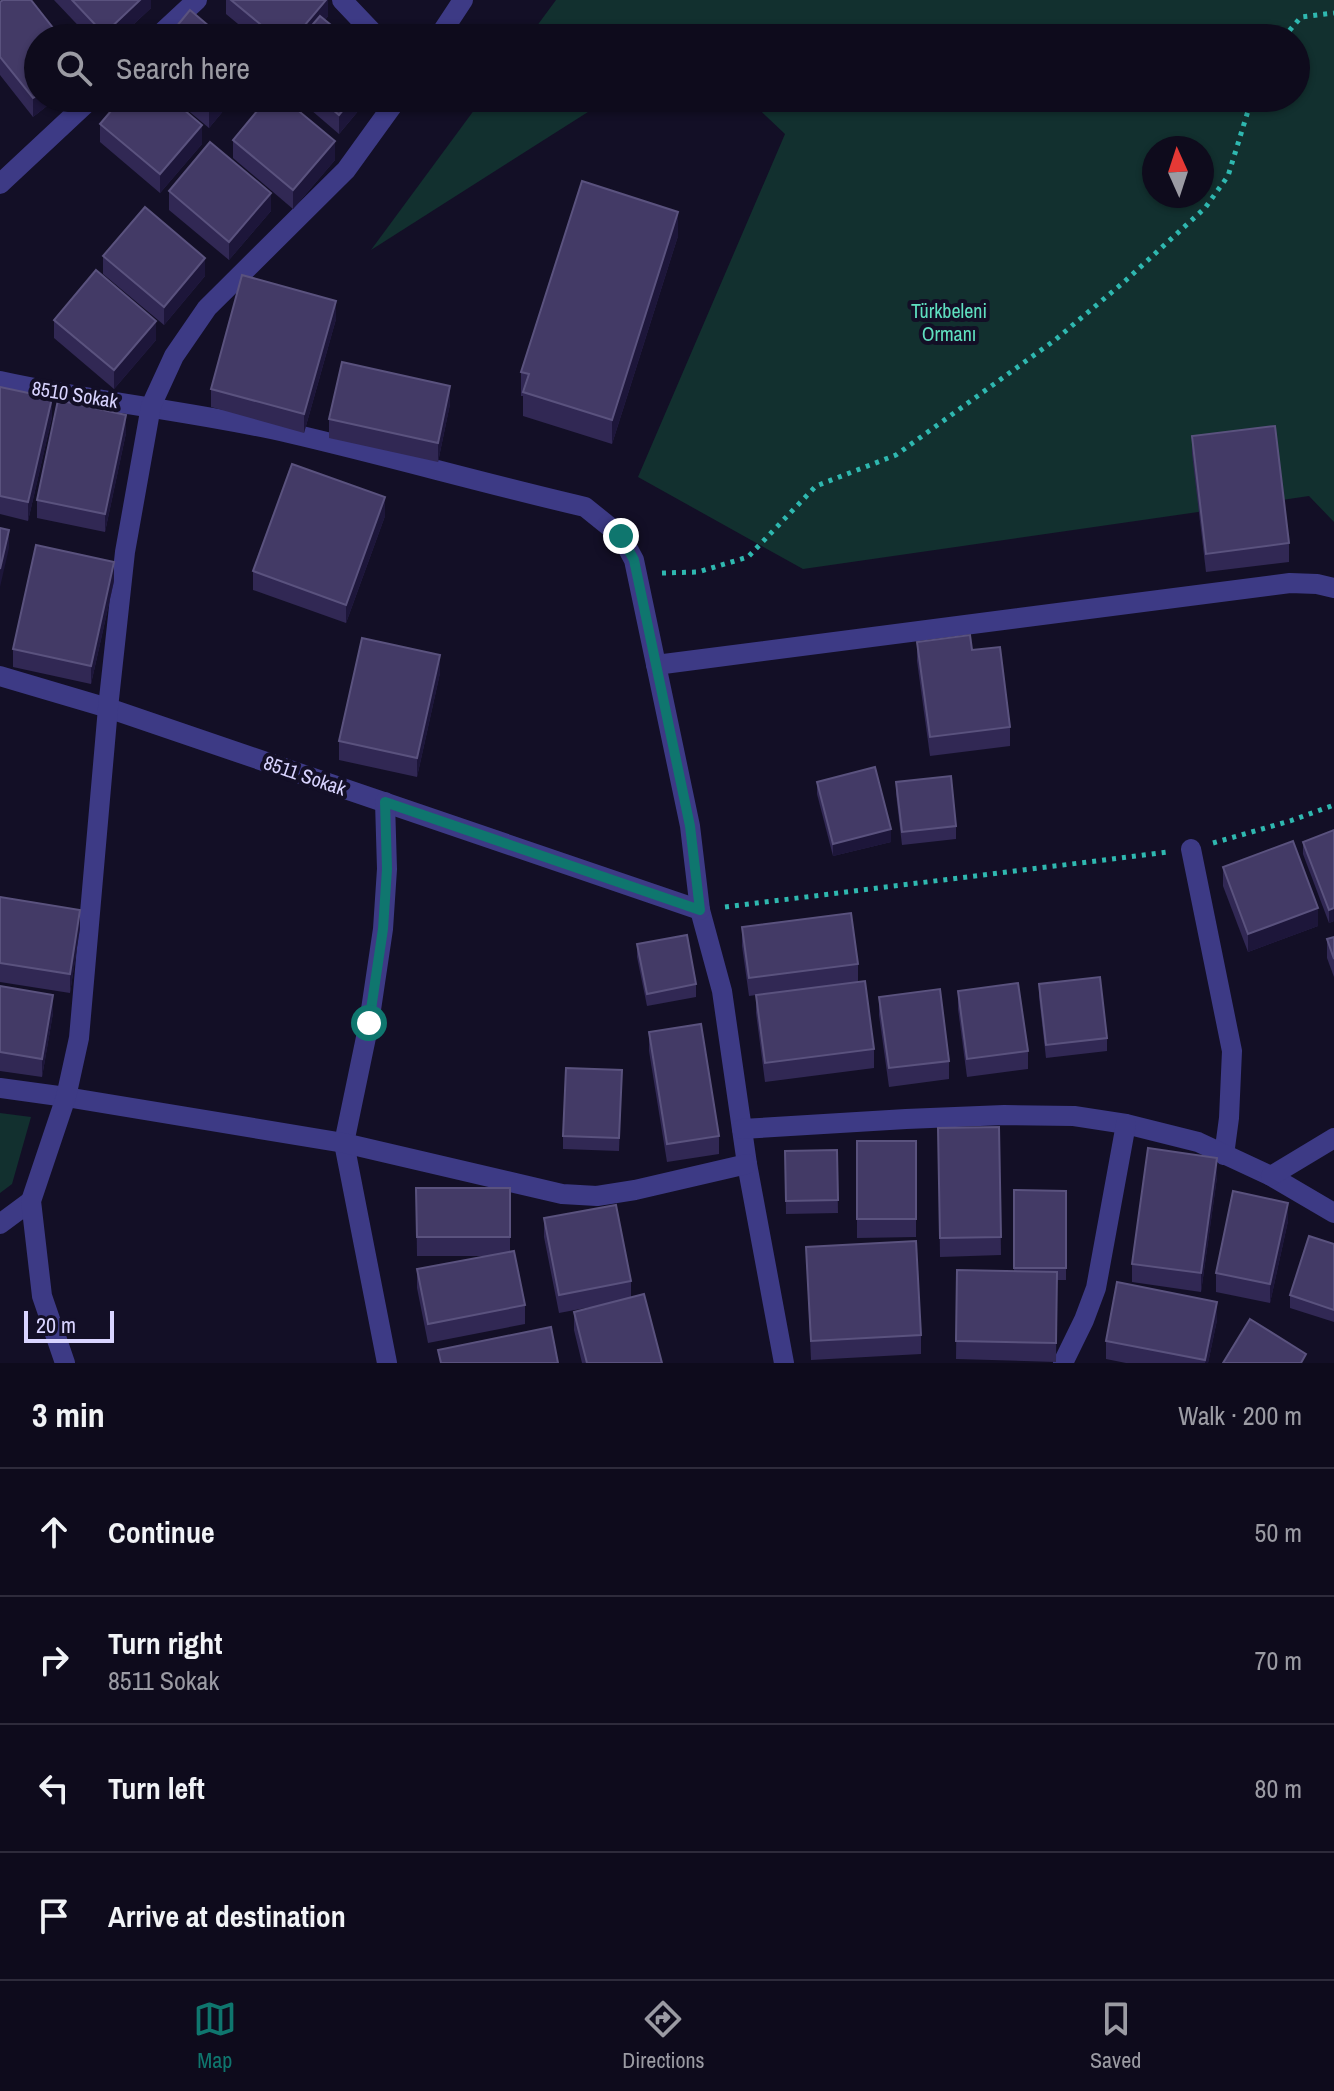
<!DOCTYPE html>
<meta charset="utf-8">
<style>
:root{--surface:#0e0b1c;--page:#171425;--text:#f1f3f6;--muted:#9b9ba3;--line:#2e2b3b;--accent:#0f766e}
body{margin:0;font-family:"Archivo Narrow",sans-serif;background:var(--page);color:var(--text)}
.compass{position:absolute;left:1142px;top:136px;width:72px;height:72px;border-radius:50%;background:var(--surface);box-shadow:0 2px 6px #0004;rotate:357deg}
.scale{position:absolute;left:24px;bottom:20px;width:90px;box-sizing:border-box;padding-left:8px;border:4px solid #d9d4ff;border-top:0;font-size:22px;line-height:28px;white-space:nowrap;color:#d9d4ff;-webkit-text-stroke:6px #130f26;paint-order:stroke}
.stop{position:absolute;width:24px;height:24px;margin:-18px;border:6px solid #0f766e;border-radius:50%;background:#fff}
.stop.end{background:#0f766e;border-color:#fff;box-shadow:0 2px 8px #0008}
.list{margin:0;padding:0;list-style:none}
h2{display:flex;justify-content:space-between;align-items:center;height:104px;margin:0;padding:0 32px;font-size:34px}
h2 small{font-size:26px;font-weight:400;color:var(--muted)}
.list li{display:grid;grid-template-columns:52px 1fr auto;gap:24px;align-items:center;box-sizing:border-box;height:128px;padding:0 32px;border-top:2px solid var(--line)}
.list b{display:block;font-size:30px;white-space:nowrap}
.list p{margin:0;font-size:26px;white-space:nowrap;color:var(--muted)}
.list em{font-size:26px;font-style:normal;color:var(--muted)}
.icon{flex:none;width:44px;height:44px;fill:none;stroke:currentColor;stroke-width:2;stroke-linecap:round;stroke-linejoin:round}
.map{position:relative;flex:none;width:1334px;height:1363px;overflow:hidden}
.search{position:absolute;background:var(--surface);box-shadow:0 2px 6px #0004;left:24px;right:24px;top:24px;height:88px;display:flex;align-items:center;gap:20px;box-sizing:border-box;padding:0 28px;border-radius:44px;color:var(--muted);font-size:30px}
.sheet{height:616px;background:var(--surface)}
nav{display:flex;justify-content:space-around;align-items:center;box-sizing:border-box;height:112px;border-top:2px solid var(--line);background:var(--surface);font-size:22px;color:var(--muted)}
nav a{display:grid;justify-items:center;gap:4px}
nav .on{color:var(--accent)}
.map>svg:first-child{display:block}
.green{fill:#12302f;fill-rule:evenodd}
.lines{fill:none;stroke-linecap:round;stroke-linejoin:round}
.path{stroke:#2fb8b0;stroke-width:5;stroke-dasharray:4 6;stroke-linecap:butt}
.minor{stroke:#3d3a85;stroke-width:20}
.wall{fill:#312854}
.shaded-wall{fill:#1d163a}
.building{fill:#433a66;stroke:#5a527e;stroke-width:2}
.route{stroke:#0f766e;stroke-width:10}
.labels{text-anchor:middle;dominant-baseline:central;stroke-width:8;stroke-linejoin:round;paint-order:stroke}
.park-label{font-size:20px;fill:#5fe0c0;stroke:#130f26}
.street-label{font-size:20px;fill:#d9d4ff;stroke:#130f26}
</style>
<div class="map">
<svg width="1334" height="1363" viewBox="0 0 1334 1363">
<rect width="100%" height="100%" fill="#130f26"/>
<g class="green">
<path d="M556,0H1334V522L1309,496L803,569L638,477L785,134L747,98H1296V38H528ZM1154,148H1202V196H1154Z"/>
<path d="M483,98H610L371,250Z"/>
<path d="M0,1113L31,1117L12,1184L0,1193Z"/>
</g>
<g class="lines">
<g class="path">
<path d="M1283,38L1301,17L1334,13"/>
<path d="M662,573L698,572L748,557L816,486L896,455L1055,340L1124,282L1205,208L1228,176L1252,98"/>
<path d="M1213,843L1290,821L1334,805"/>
<path d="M725,907L1168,852"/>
</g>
<g class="minor">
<path d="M342,0L378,38"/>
<path d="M156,38L197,0"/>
<path d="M438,38L463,0"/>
<path d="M0,184L92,98"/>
<path d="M0,381C95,402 193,411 289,433C388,456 486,484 585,507L621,536L634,560L690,826L700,910L722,991L747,1164L784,1363"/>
<path d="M656,665L1290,583L1317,584L1334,588"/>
<path d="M0,676L108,708L700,910"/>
<path d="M385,802L387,869L383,929L369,1023L344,1143L387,1363"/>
<path d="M1191,849L1232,1051L1229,1118L1224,1155"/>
<path d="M0,1088L66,1097L344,1143L562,1194L597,1196L635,1190L747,1164"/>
<path d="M742,1129L906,1119L1004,1115L1074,1116L1126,1124L1198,1142L1271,1176L1334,1213"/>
<path d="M1271,1176L1334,1138"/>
<path d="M0,1224L31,1201"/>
<path d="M65,1363L42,1296L31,1201L66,1097L79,1038L108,708L125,552L151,406L174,356L207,308L346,170L398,98"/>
<path d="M1063,1363L1084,1320L1096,1288L1126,1124"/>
</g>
</g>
<g class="wall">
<path d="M54,0H151V8L119,38H90Z"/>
<path d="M226,0H328V16L325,20L347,38H255L226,14Z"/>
<path d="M0,2L38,98H57L33,117L0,75Z"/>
<path d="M173,98H234L209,128Z"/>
<path d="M297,98H369L339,134Z"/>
<path d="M100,124L202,144L160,193L100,142Z"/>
<path d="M233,140L335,160L293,209L233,158Z"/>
<path d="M169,191L271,211L229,260L169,210Z"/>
<path d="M678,236L612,444L523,416V396H521V372Z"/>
<path d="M103,256L205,276L164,325L103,274Z"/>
<path d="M336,319L304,433L211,407V389Z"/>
<path d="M54,320L156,340L114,389L54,338Z"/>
<path d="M0,387L52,417L28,521L0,514Z"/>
<path d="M450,404L438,462L329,438V419Z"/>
<path d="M126,433L105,532L37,518V500Z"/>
<path d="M1192,436L1289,543V562L1206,572L1192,454Z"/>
<path d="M385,516L346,623L253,590V571Z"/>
<path d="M114,581L91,684L13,667V649Z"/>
<path d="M917,642L972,650L1010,727V746L930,756L917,661Z"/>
<path d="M440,673L417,777L339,760V741Z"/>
<path d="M817,782L891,842L833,856L817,794Z"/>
<path d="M896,782L956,826V839L902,845L896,794Z"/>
<path d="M1334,830V921L1329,923L1303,854V842Z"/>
<path d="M1223,867L1318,926L1248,952L1223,886Z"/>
<path d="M0,897L80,928L70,993L0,982Z"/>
<path d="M742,927L858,964V982L874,1049V1068L765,1082L756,1013V995L749,996L742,946Z"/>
<path d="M1334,937V977L1327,958V939Z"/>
<path d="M637,944L696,984V997L647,1006L637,957Z"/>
<path d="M1039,984L1107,1038V1051L1046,1058L1039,997Z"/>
<path d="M0,986L53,1013L42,1077L0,1071Z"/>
<path d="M958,991L1028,1051V1069L967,1077L958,1009Z"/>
<path d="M879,997L949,1061V1079L889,1087L879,1015Z"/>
<path d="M649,1032L719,1136V1154L667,1162L649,1051Z"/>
<path d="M622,1070L619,1151L563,1149V1136Z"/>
<path d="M999,1127L1001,1255L940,1257L938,1128Z"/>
<path d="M857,1141H916V1237L857,1238Z"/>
<path d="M837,1150L838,1213L786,1214L785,1151Z"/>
<path d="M1217,1177L1201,1292L1132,1282V1264Z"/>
<path d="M416,1188H510V1251L525,1305V1324L428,1343L417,1288V1269L488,1256H417Z"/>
<path d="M1014,1190L1066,1191V1280H1057L1056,1362L956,1359L957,1270L1014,1271Z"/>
<path d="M544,1218L631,1281V1297L662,1363H582L574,1330V1312L591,1307L559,1313L544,1237Z"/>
<path d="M1288,1221L1270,1303L1216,1292V1273Z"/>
<path d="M1334,1244V1322L1290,1308V1295Z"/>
<path d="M806,1247L921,1335V1354L811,1360Z"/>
<path d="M1217,1320L1208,1363H1126L1106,1359V1341Z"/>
</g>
<g class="shaded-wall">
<path d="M140,0H151V8L119,38H104V34Z"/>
<path d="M326,0H328V16L310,38H294Z"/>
<path d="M38,95V98H57L33,117V98Z"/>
<path d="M219,98H234L209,128V110Z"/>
<path d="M353,98H369L339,134V115Z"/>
<path d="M202,125V144L160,193V174Z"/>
<path d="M335,141V160L293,209V190Z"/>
<path d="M271,193V211L229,260V242Z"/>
<path d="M678,212V236L612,444V420Z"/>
<path d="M205,258V276L164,325V307Z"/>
<path d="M336,301V319L304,433V414Z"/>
<path d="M156,321V340L114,389V370Z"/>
<path d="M450,386V404L438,462V443Z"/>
<path d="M52,398V417L28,521V502Z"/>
<path d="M126,415V433L105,532V514Z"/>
<path d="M385,497V516L346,623V605Z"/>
<path d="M9,530V548L0,587V569Z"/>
<path d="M114,562V581L91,684V666Z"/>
<path d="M440,655V673L417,777V758Z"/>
<path d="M891,829V842L833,856V844Z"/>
<path d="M1318,908V926L1248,952V934Z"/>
<path d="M1334,908V921L1329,923V910Z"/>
<path d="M80,910V928L70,993V974Z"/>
<path d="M53,995V1013L42,1077V1059Z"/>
<path d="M1217,1158V1177L1201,1292V1273Z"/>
<path d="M1288,1203V1221L1270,1303V1284Z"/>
<path d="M1217,1302V1320L1208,1363H1205Z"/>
</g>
<g class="building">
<path d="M3,0H31L61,38H38V95L33,98L0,57V2Z"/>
<path d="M72,0H140L104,34Z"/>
<path d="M231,0H326L294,38H277Z"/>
<path d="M190,10L223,38H167Z"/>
<path d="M320,16L347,38H301Z"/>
<path d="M122,98H170L202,125L160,174L100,124Z"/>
<path d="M194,98H219L209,110Z"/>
<path d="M268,98H283L335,141L293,190L233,140Z"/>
<path d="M319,98H353L339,115Z"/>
<path d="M210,142L271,193L229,242L169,191Z"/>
<path d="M582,181L678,212L612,420L523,392L529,374L521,372Z"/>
<path d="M145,207L205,258L164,307L103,256Z"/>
<path d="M96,270L156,321L114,370L54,320Z"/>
<path d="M242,275L336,301L304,414L211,389Z"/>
<path d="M342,362L450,386L438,443L329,419Z"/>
<path d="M0,387L52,398L28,502L0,496Z"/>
<path d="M58,400L126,415L105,514L37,500Z"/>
<path d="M1275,426L1289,543L1206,554L1192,436Z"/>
<path d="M292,464L385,497L346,605L253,571Z"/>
<path d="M0,528L9,530L0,569Z"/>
<path d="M36,545L114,562L91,666L13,649Z"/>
<path d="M970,635L972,650L1000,647L1010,727L930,737L917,642Z"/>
<path d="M362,638L440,655L417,758L339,741Z"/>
<path d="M875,767L891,829L833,844L817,782Z"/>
<path d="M951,776L956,826L902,832L896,782Z"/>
<path d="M1334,830V908L1329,910L1303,842Z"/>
<path d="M1293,841L1318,908L1248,934L1223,867Z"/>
<path d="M0,897L80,910L70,974L0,963Z"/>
<path d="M851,913L858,964L749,978L742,927Z"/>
<path d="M687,935L696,984L647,994L637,944Z"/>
<path d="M1334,937V959L1327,939Z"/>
<path d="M1100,977L1107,1038L1046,1045L1039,984Z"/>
<path d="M865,981L874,1049L765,1063L756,995Z"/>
<path d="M1018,983L1028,1051L967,1059L958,991Z"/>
<path d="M0,986L53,995L42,1059L0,1052Z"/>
<path d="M940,989L949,1061L889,1068L879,997Z"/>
<path d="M701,1024L719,1136L667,1144L649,1032Z"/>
<path d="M566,1068L622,1070L619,1138L563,1136Z"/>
<path d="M999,1127L1001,1237L940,1238L938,1128Z"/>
<rect x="857" y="1141" width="59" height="78"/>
<path d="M1148,1148L1217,1158L1201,1273L1132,1264Z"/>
<path d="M837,1150L838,1200L786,1201L785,1151Z"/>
<path d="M416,1188H510V1237H417Z"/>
<path d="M1014,1190L1066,1191V1268H1014Z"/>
<path d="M1233,1191L1288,1203L1270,1284L1216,1273Z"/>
<path d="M616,1205L631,1281L559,1295L544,1218Z"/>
<path d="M1309,1236L1334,1244V1310L1290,1295Z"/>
<path d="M916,1241L921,1335L811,1341L806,1247Z"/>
<path d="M514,1251L525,1305L428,1324L417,1269Z"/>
<path d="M957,1270L1057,1272L1056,1343L956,1341Z"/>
<path d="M1117,1282L1217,1302L1205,1360L1106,1341Z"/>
<path d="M644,1294L662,1363H587L574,1312Z"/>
<path d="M1250,1319L1306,1354L1301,1363H1223Z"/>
<path d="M551,1327L558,1363H441L438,1350Z"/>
</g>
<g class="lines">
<path class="route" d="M369,1023L383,929L387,869L385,802L700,910L690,826L634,560L621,536"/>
</g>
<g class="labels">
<g class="park-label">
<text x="949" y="310">Türkbeleni<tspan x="949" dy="23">Ormanı</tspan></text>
</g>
<g class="street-label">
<text transform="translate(75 394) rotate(9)">8510 Sokak</text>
<text transform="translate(305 775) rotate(19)">8511 Sokak</text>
</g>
</g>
</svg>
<svg class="compass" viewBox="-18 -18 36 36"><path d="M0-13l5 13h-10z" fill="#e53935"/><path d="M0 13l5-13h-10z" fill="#9b9ba3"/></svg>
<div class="scale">20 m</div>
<div class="stop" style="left:369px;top:1023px"></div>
<div class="stop end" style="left:621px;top:536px"></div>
<div class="search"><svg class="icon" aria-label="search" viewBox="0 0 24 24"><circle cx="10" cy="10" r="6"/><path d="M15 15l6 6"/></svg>Search here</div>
</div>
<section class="sheet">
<h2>3 min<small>Walk · 200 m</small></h2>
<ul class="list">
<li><svg class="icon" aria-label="ahead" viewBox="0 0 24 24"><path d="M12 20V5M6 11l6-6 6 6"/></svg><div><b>Continue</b></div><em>50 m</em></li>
<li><svg class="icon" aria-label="right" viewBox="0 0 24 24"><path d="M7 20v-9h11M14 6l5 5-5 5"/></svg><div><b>Turn right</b><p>8511 Sokak</p></div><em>70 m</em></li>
<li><svg class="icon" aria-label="left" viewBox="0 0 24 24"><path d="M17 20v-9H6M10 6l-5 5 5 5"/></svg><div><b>Turn left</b></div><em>80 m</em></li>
<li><svg class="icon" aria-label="arrive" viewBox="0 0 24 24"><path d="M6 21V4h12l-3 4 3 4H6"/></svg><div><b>Arrive at destination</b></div></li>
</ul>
</section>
<nav>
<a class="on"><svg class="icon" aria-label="map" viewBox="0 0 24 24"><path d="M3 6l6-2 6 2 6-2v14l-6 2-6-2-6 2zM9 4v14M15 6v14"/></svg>Map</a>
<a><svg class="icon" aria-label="directions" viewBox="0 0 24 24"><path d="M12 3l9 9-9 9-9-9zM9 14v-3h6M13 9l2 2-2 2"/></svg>Directions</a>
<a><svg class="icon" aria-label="saved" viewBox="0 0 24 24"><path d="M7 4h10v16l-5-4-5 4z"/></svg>Saved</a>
</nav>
